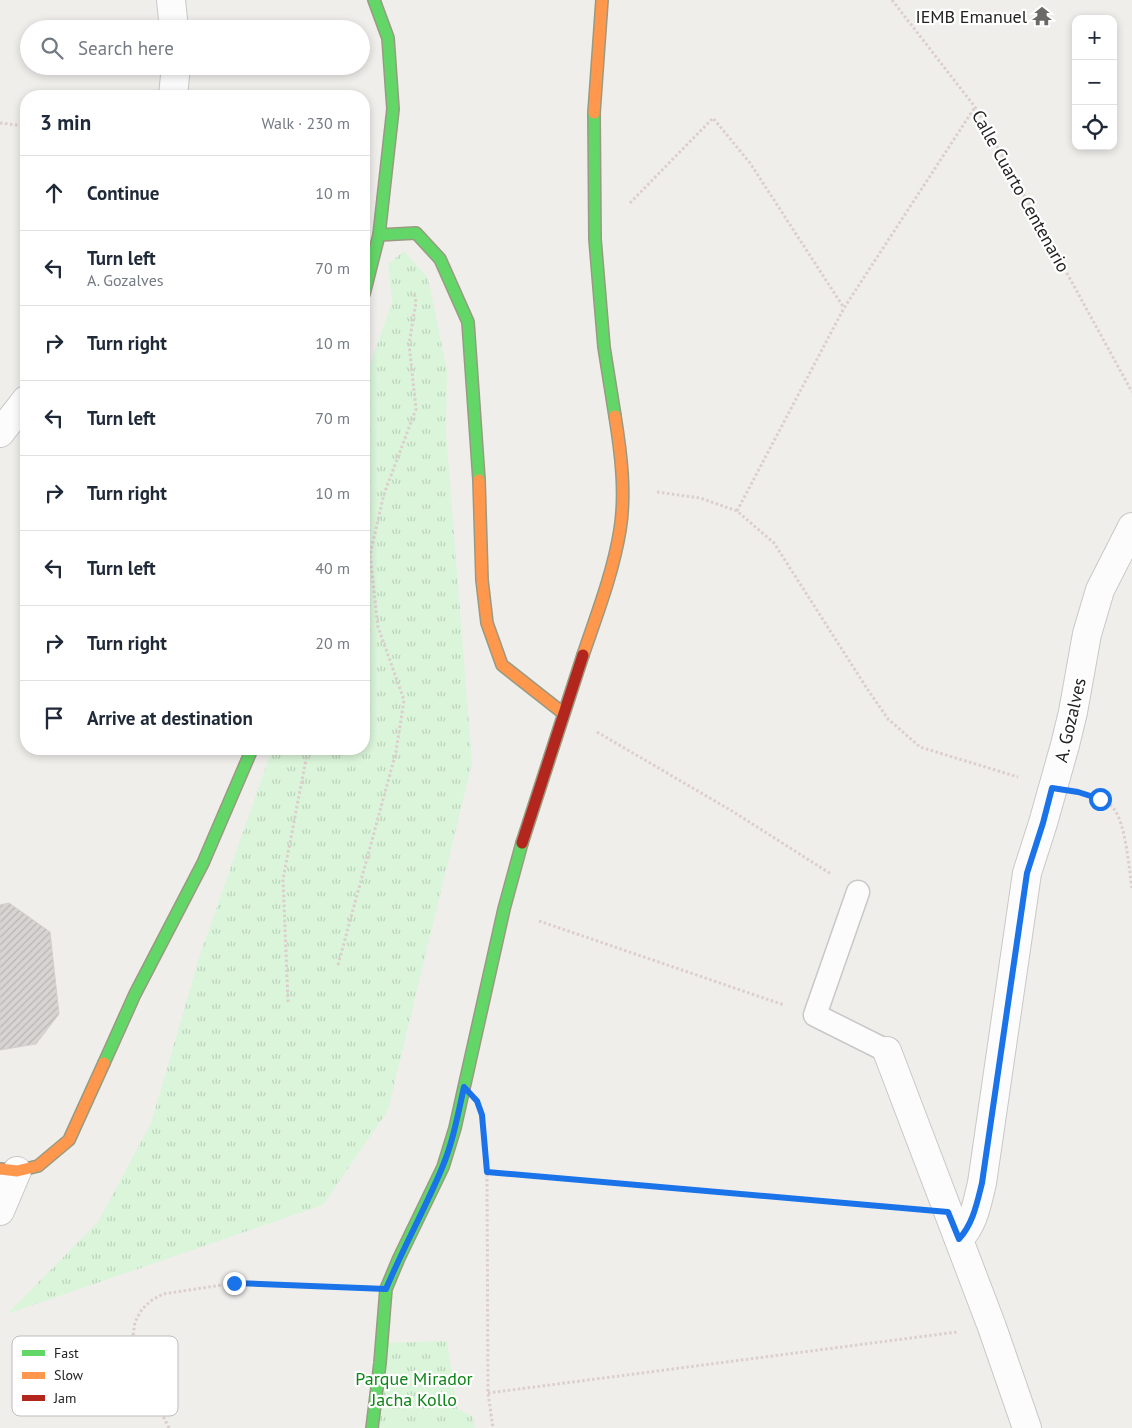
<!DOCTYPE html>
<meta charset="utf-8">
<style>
:root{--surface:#fff;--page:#f6f6f7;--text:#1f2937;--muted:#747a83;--line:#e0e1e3}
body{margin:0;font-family:"PT Sans",sans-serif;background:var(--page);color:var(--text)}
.controls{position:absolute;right:15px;top:15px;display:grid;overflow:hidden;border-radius:10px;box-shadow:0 2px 8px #0003}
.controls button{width:45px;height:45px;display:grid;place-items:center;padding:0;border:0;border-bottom:1px solid var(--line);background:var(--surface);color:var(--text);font:25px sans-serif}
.stop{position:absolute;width:15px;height:15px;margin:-11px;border:4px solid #1a73e8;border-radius:50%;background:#fff}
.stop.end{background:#1a73e8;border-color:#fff;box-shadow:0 1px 5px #0008}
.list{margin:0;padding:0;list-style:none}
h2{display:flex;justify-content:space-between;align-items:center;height:65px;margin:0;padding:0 20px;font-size:21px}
h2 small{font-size:16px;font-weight:400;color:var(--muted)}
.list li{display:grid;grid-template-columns:32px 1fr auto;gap:15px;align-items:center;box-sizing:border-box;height:75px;padding:0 20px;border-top:1px solid var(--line)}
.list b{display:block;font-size:19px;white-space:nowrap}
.list p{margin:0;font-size:16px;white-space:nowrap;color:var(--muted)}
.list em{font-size:16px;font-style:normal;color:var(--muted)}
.icon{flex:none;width:28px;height:28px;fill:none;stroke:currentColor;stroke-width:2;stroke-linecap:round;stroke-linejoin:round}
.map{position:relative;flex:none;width:1132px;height:1428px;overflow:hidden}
.search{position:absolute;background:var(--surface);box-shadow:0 2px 8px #0003;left:20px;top:20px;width:350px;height:55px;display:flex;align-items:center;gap:12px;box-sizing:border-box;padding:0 18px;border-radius:28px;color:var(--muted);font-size:19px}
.panel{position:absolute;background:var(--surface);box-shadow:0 2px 8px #0003;left:20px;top:90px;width:350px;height:665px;border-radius:20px}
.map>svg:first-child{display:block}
.park{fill:url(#park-tufts)}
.building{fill:url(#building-hatch);stroke:#d3d0cc}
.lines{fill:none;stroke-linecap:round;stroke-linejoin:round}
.lane-casing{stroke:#c9c8c7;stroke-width:25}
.street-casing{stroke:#c9c8c7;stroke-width:30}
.fast-casing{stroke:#999a82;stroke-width:14}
.slow-casing{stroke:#999a82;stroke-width:14}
.jam-casing{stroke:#999a82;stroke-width:14}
.path{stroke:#dccecd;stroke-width:3;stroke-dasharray:2.5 2.5;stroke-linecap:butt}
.lane{stroke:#fdfcfc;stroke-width:22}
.street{stroke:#fdfcfc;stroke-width:28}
.fast{stroke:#63d668;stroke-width:11}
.slow{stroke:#ff974d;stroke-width:11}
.jam{stroke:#b3261e;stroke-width:11}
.route{stroke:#1a73e8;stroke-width:6}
.labels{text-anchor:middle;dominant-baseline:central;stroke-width:4.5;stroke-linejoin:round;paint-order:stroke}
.poi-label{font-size:18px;fill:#222;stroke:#fff;text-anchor:end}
.street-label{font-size:18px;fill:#222;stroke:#fff}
.park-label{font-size:18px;fill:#0c8416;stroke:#fff}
.key{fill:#fff;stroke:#bdbdbd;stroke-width:1}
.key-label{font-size:14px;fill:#222}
</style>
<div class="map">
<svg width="1132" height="1428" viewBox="0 0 1132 1428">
<defs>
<pattern id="park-tufts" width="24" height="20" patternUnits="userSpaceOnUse" patternTransform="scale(1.25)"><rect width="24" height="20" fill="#daf5da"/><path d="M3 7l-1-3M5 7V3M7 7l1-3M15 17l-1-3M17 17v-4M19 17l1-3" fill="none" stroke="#bbd2bb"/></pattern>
<pattern id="building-hatch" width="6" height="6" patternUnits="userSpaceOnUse" patternTransform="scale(1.25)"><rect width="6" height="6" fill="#d7d4d2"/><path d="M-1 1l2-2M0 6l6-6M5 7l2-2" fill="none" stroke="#b8b6b4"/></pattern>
</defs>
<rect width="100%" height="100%" fill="#f0eeeb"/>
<g class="park">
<path d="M404,251L428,278L447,371L446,432L472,763L388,1110L323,1205L7,1314L98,1222L151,1123L199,958L272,749H364V382L392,302L388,264Z"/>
<path d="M447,1341L457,1408L473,1417L475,1428H371L379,1343Z"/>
</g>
<path class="building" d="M9,903L50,932L59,1014L36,1044L0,1050V905Z"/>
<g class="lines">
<defs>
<path id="lane" d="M858,892L815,1015L887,1051"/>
<g id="street">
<path d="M171,0L174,29"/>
<path d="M173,96L176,66"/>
<path d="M0,433L26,400"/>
<path d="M887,1051L992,1327L1027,1428"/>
<path d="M0,1211L17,1171"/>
<path d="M959,1239C974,1224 977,1203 982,1183L1027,873L1043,823L1065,745L1073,712L1087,634L1100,590L1132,527"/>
</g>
<g id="fast">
<path d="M374,0L388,38L393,109L379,235"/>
<path d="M594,113L595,239L604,347L615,416"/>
<path d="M364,294L379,235L416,233L440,259L468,322L479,480"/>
<path d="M104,1063L135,994L203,863L252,749"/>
<path d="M372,1428L380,1363L386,1289L399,1258L443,1167L455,1128L504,909L522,843"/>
</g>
<g id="slow">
<path d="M594,113L602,0"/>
<path d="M479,480L482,580L487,623L502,665L563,713"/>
<path d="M583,655C597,614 613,573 620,530C626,493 621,453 615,416"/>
<path d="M0,1169L17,1171L38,1166L69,1140L104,1063"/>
</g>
<path id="jam" d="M522,843L583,655"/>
</defs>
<use href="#lane" class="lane-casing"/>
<use href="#street" class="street-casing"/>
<use href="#fast" class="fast-casing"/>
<use href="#slow" class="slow-casing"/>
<use href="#jam" class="jam-casing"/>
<g class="path">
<path d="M892,0L975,107L1040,224L1132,392"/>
<path d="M0,123L26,126"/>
<path d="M630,203L713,118L750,163L844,308"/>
<path d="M657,492L700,498L737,511L774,543L866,687L888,719L920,747L1018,777"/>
<path d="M737,511L844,308L975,107"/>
<path d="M597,732L732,811L831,874"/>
<path d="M1087,795C1096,798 1108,801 1114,809C1126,825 1129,868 1132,889"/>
<path d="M539,921L784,1005"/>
<path d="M338,965L396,752L404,700L378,627L370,555L384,494L416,409L409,344L416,302L414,293"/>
<path d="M288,1002L283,879L308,749"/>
<path d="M486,1154L487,1172L488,1393L493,1428"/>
<path d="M487,1172L908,1208"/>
<path d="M488,1393L957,1332"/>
<path d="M169,1428L145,1380L133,1336L135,1322L142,1309L152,1300L163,1294L235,1283L350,1287"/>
</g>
<use href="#lane" class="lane"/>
<use href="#street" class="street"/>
<use href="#fast" class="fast"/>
<use href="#slow" class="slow"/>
<use href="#jam" class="jam"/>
</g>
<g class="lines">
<path class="route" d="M234,1283L386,1289C403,1248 425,1209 442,1168C453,1142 458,1114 464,1087L477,1101L482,1115L487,1172L948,1212L959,1239C973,1224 977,1203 982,1183L1027,873L1043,823L1052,788L1078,792L1100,799"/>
</g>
<defs>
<symbol id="temple-bare" viewBox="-9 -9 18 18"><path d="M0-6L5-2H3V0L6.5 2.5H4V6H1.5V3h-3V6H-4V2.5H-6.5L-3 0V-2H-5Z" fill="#6a6968" stroke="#fff" stroke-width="2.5" paint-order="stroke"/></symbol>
</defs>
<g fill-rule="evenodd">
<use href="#temple-bare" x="1028" y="2" width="28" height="28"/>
</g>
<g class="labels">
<g class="poi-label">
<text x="1027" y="16">IEMB Emanuel</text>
</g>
<g class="street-label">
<text transform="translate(1021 191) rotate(61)">Calle Cuarto Centenario</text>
<text transform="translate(1070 720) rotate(-77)">A. Gozalves</text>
</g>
<g class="park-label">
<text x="414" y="1378">Parque Mirador<tspan x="414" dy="21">Jacha Kollo</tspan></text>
</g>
</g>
<rect x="12" y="1336" width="166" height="80" rx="8" class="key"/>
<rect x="22" y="1350" width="23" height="6" fill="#63d668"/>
<rect x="22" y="1372" width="23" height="7" fill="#ff974d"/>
<rect x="22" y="1395" width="23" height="6" fill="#b3261e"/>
<g class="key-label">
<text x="54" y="1358">Fast</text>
<text x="54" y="1380">Slow</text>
<text x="54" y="1403">Jam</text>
</g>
</svg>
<div class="controls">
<button>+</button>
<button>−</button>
<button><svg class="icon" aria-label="locate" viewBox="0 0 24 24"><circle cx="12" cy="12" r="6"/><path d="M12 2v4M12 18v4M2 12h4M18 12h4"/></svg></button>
</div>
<div class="stop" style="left:1100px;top:799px"></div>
<div class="stop end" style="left:234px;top:1283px"></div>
<div class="search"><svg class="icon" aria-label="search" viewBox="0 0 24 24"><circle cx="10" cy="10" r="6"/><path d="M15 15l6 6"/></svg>Search here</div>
<section class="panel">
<h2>3 min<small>Walk · 230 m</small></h2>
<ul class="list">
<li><svg class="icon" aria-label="ahead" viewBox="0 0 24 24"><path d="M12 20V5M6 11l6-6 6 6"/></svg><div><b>Continue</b></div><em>10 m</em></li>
<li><svg class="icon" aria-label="left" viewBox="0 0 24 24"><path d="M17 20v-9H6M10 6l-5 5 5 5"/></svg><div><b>Turn left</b><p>A. Gozalves</p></div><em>70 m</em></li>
<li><svg class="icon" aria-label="right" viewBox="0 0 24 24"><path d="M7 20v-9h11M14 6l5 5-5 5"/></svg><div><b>Turn right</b></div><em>10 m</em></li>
<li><svg class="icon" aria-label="left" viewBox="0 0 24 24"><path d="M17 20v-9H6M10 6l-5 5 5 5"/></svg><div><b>Turn left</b></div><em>70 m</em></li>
<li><svg class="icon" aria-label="right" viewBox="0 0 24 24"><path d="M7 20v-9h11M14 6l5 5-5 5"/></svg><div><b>Turn right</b></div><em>10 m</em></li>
<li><svg class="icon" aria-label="left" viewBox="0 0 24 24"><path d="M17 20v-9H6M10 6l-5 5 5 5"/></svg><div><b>Turn left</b></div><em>40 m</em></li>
<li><svg class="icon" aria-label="right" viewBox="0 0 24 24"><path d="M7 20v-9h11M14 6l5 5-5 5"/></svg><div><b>Turn right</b></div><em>20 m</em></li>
<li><svg class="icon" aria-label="arrive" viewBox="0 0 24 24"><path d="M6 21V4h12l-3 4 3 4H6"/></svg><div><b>Arrive at destination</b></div></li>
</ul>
</section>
</div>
